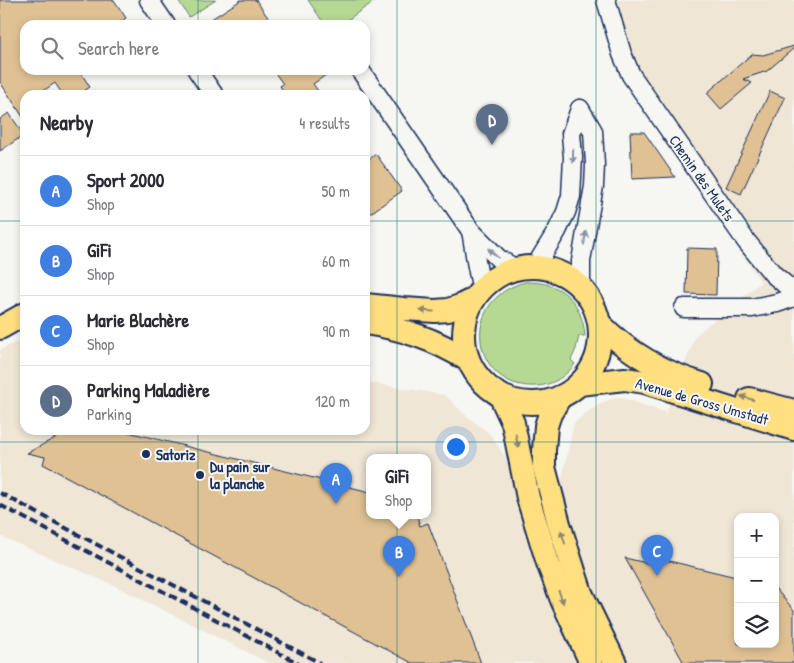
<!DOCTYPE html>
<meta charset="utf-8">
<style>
:root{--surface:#fff;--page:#f2f2f3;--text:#2b2b33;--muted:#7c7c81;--line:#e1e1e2;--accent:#1b2f5e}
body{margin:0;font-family:"Patrick Hand",sans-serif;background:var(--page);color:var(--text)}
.controls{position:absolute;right:15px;bottom:15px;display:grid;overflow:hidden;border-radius:10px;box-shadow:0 2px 8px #0003}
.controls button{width:45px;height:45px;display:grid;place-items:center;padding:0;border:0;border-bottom:1px solid var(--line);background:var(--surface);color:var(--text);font:25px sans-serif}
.you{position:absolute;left:455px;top:446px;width:18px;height:18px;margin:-12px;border:4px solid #fff;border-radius:50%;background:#1a73e8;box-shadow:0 0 0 8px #1a73e833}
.badge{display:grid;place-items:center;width:32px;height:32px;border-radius:50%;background:var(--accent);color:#fff;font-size:16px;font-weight:700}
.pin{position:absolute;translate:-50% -41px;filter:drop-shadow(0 1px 2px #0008)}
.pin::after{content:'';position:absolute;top:26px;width:18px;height:15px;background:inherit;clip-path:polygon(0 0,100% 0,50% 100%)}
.popup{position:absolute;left:366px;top:454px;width:65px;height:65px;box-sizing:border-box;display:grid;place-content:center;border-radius:10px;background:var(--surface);filter:drop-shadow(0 1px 4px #0005);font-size:16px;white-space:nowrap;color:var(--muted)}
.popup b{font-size:19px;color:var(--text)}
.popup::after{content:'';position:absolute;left:50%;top:100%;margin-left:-10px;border:10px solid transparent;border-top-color:var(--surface)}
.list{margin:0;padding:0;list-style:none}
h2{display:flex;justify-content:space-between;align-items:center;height:65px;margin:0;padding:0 20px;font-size:21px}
h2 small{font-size:16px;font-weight:400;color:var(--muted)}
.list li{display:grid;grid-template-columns:32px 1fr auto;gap:15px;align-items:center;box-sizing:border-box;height:70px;padding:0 20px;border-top:1px solid var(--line)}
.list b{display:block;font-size:19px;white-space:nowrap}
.list p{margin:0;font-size:16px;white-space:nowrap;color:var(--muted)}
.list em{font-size:16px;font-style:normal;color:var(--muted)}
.icon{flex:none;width:28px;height:28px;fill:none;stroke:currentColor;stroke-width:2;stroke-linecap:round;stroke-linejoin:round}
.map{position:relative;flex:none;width:794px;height:663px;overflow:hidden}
.search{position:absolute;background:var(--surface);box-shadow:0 2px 8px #0003;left:20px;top:20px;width:350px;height:55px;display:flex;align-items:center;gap:12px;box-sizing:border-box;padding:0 18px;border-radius:15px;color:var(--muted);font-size:19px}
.panel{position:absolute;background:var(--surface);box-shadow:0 2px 8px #0003;left:20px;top:90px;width:350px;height:345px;border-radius:15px}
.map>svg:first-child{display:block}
.built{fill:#efe6d6;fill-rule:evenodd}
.green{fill:#b5d993;stroke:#688478}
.building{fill:#dfc193;stroke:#1b2f5e}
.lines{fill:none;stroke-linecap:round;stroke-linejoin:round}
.minor-casing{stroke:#1b2f5e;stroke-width:21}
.major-casing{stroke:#1b2f5e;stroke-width:26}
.minor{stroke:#f6f6f2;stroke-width:18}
.major{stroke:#ffdf80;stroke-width:22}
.rail{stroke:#1b2f5e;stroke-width:4;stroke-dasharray:8 4;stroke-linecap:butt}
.oneway{fill:#8892a8}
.oneway2{fill:#8d876f}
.grid{fill:none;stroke:#0f766e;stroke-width:1;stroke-opacity:0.55}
.poi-dot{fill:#1b2f5e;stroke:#f6f6f2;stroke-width:2}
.labels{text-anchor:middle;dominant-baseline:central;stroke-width:4;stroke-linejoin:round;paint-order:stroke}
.street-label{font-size:15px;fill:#1b2f5e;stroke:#f6f6f2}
.poi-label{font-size:15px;font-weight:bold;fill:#1b2f5e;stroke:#f6f6f2;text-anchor:start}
</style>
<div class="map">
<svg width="794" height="663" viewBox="0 0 794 663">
<rect width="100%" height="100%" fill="#f6f6f2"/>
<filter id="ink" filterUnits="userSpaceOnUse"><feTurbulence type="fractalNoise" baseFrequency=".02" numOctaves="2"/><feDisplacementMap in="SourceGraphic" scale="10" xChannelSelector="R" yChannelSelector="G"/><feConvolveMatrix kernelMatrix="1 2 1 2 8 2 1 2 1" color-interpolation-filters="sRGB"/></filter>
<g filter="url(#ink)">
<path class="built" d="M597,0H794V663H269L113,585L0,536V350L19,341L25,339V430H365V382L445,395L464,414L490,434L505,457L518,494L561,483L574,423L589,411L605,401L620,397L666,413L696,335L761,282L629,85ZM370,458H428V516H370ZM738,517H775V644H738Z"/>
<g class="green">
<path d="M178,0H216L189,17Z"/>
<path d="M308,0H376L340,25H325Z"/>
<path d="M525,282C561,281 582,301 585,336H579L576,349L571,360L575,364C566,376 553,385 537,386C472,390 457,300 525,282Z"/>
</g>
<g class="building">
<path d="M0,0H114L126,18L116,25H25V70H79L90,87L78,95H63L55,83L37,95H25V120L0,82Z"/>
<path d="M241,0H256L273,25H202Z"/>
<path d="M794,46V48L767,71L743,79L752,83L721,109L707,93L752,54L763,55Z"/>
<path d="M273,70H333L313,84L321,95H286L280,86L283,84Z"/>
<path d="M770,91L785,98L741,194L726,187Z"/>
<path d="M9,113L24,135L0,151V119Z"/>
<path d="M630,132H644L675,177L632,179Z"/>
<path d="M376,154L402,191L365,217V162Z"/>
<path d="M687,248L717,249L716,295L686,294Z"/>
<path d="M70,430H120L370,492V516H417L420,526L428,523L481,663H412L43,464L45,457L27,453Z"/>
<path d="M625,558L659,566L661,559L736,577L735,584H738V644H775V588L794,610V663H684Z"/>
</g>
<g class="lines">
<defs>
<g id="minor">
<path d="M149,0L166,25"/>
<path d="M606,0L622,54L631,75L746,241L773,274L794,292"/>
<path d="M197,70L214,95"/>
<path d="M360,70L471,231L499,259L511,266L519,268"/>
<path d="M580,109L593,131L595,165L594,186L581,261V287"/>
<path d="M471,231C475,251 476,269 482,288"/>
<path d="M535,267L557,231L566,212L571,196L573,157L571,134L580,109"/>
<path d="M684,308H752L777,303L794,297"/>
</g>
<g id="major">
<circle cx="532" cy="335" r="68"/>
<path d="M365,305L404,309L435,311L448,310L460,306L474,299"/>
<path d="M365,323C404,329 434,339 468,360"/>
<path d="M600,324C627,352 664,373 702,384"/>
<path d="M0,328L25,314"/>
<path d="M579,384L625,379L645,382L794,429"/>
<path d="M500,395L513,423L528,498L548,563L562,600L591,663"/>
<path d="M560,397L550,414L546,426L544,450V467L559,524L581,593L615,663"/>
<path d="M749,399L794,411"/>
</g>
</defs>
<use href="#minor" class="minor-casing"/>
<use href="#major" class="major-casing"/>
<use href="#minor" class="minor"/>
<use href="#major" class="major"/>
<g class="rail">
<path d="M0,493L320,663"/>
<path d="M0,505L298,663"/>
</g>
</g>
<defs><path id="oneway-solid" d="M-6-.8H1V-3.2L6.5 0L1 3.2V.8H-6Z" transform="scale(1.25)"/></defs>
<g class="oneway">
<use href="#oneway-solid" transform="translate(573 156) rotate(91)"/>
<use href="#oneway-solid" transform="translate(585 238) rotate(-81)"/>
<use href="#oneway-solid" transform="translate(493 253) rotate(-137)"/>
</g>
<g class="oneway2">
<use href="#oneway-solid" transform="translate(427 311) rotate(-177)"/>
<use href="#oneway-solid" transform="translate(747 398) rotate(-163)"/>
<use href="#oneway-solid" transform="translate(517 441) rotate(79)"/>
<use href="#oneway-solid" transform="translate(563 537) rotate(-107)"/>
<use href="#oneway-solid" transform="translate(561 597) rotate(69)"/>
</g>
</g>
<path class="grid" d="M198,0V25M397,0V663M596,0V663M198,70V95M0,221H25M365,221H794M198,430V663M0,442H794"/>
<g class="poi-dot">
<circle cx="146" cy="454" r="5"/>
<circle cx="200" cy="475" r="5"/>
</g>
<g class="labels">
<g class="street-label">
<text transform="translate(702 178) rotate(55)">Chemin des Mulets</text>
<text transform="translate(702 401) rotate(16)">Avenue de Gross Umstadt</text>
</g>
<g class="poi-label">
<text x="156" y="454">Satoriz</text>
<text x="210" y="466">Du pain sur<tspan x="210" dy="17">la planche</tspan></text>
</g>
</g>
</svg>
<div class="controls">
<button>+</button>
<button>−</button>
<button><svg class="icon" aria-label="layers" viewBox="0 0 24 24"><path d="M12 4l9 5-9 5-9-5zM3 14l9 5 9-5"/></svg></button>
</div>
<div class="you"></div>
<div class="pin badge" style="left:336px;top:504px;background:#3f7fe0">A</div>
<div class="pin badge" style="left:399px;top:577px;background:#3f7fe0">B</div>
<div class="popup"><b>GiFi</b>Shop</div>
<div class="pin badge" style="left:657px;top:576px;background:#3f7fe0">C</div>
<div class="pin badge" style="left:492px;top:145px;background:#5c6f8a">D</div>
<div class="search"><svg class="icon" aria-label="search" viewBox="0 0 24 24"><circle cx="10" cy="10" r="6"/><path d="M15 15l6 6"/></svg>Search here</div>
<section class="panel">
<h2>Nearby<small>4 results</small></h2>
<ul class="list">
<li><span class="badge" style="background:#3f7fe0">A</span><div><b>Sport 2000</b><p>Shop</p></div><em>50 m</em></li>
<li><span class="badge" style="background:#3f7fe0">B</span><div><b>GiFi</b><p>Shop</p></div><em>60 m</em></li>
<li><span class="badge" style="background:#3f7fe0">C</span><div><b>Marie Blachère</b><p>Shop</p></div><em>90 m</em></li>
<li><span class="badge" style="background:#5c6f8a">D</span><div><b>Parking Maladière</b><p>Parking</p></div><em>120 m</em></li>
</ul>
</section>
</div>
